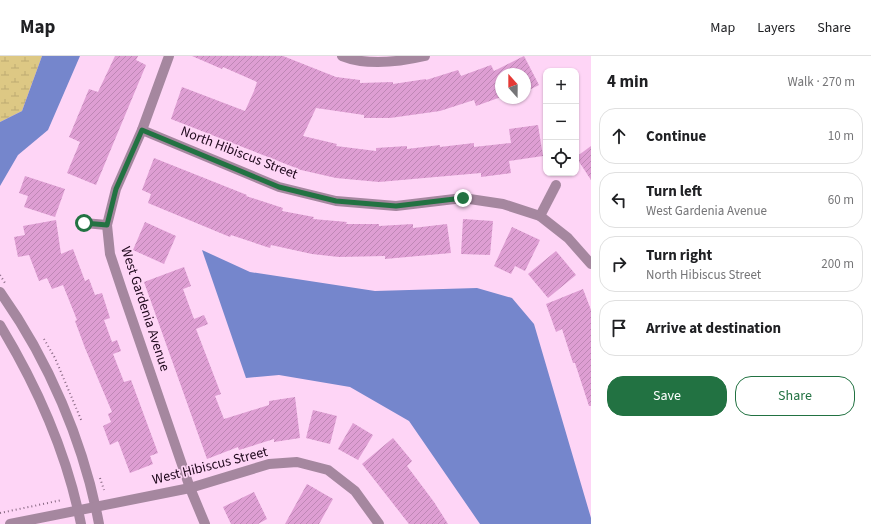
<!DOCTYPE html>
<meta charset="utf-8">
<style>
:root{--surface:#fff;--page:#f2f2f2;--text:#202124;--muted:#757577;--line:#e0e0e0;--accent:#227242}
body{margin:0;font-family:"Source Sans 3",sans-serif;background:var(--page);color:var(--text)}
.controls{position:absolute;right:12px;top:12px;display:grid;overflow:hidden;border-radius:8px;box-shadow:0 1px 3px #0004}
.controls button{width:36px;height:36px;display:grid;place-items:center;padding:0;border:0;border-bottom:1px solid var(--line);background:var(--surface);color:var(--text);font:20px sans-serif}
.compass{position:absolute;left:495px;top:12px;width:36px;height:36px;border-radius:50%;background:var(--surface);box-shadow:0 1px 3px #0004;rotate:339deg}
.stop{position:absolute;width:12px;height:12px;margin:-9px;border:3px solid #227242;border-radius:50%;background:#fff}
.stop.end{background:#227242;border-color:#fff;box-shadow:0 1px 4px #0008}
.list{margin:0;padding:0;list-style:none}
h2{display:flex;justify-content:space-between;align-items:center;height:52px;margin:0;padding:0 16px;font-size:17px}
h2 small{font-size:13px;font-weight:400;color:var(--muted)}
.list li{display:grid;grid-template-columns:26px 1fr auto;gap:12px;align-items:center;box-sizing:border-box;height:56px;margin:0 8px 8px;padding:0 8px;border:1px solid var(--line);border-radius:16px}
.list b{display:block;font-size:15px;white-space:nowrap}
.list p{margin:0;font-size:13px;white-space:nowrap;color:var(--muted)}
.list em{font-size:13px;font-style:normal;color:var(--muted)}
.actions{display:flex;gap:8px;padding:12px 16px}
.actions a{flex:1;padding:9px 0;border:1px solid var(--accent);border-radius:16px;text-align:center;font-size:14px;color:var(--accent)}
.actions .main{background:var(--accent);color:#fff}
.icon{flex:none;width:22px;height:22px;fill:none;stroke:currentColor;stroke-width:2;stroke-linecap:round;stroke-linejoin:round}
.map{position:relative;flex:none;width:591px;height:468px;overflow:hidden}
header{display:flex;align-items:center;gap:24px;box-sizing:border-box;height:56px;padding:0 20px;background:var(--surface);border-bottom:1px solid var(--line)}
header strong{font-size:19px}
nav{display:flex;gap:22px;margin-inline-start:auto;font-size:14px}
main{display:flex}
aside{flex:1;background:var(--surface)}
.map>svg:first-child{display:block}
.wetland{fill:url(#wetland-marsh)}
.water{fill:#7586cc}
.building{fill:url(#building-hatch)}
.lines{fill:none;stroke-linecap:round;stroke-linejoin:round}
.path{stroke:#876882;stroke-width:2;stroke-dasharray:1 3;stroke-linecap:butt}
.minor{stroke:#a5879f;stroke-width:10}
.route{stroke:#227242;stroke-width:5}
.labels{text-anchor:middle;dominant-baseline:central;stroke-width:3.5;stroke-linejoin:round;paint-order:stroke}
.street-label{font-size:14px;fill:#1f081c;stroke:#fed5f6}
</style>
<header>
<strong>Map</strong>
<nav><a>Map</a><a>Layers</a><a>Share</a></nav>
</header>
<main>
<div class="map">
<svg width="591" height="468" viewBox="0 0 591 468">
<defs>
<pattern id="wetland-marsh" width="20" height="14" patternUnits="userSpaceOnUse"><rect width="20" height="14" fill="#ddc884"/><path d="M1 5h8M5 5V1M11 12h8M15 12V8" fill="none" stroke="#bdaa71"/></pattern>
<pattern id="building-hatch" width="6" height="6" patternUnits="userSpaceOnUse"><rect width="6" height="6" fill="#de9ed3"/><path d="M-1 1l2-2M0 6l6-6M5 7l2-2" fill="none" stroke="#be87b5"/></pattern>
</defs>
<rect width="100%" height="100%" fill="#fed5f6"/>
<path class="wetland" d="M0,0H42L22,55L0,66Z"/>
<g class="water">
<path d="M42,0H80L48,74L18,99L0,130V66L22,55Z"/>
<path d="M202,194L250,216L375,235L477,232L512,242L534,268L591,462V468H480L409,365L350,331L279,319L246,322Z"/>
</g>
<g class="building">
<path d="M115,0H138L136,4L146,9L96,129L67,117L80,86L69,81L89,33L98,36Z"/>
<path d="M192,0H283L336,21L360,24V27L393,26V28L426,23V24L458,14L461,20L491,9L494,15L524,0L539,29L525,36V18H501V41L476,50L474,44L440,55L390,62H364V59L316,52L303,80L337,88L336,90L376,95V92L407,90V93L440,89V91L474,87V91L511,87L509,73L538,69L543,100L509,105L511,117L481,121V117L379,126L336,122L301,114L171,63L182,31L245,55L254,35L257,26L223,11L222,13Z"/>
<path d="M591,90V124L576,101Z"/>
<path d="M154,102L247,139L246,140L283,152L282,155L314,161L313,163L347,166L346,168H379V170L413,168V172L447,168L451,197L385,203V200L339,201L312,198L271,189L270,192L231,179L230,181L148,147L151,138L142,134Z"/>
<path d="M25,120L65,133L55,161L24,151L28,140L19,137Z"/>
<path d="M463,163L493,165L490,199L461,198Z"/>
<path d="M56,164L61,198L73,193L85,225L89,223L95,239L102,237L110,262L104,264L112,286L117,284L121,295L113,298L124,326L131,324L158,397L150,400L153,408L130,417L118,385L110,389L103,370L111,366L108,358L112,356L85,292L75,265L77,264L63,229L52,233L47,222L39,225L29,199L18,201L14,181L25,179L23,170Z"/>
<path d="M145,166L176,180L164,208L133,194Z"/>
<path d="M512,171L540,184L525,215L515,210L511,218L494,210Z"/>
<path d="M556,195L576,219L548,242L528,218Z"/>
<path d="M184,211L191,230L183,233L194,263L204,259L208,268L196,273L221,338L215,340L224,363L269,349V345L295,341L300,382L274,386V383L239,394L238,391L207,403L144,226Z"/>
<path d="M583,233L591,254V350H589L575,307H573L562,273L556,276L546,248Z"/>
<path d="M313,354L337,360L330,388L306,382Z"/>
<path d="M353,367L373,379L358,404L338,393Z"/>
<path d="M393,382L412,405L407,410L434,446L448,468H409L362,408Z"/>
<path d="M307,428L333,443L319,468H285Z"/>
<path d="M254,436L267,463L258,468H231L223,451Z"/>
</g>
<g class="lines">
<g class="path">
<path d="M0,219L5,227"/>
<path d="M44,283L55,302L82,366"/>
<path d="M100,422L104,434"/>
<path d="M0,457L62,444"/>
</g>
<g class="minor">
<path d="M169,0L142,74L116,133L107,169L110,198L122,234L190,432L205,468"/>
<path d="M342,0C367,10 399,6 425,0"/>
<path d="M142,74L279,131L336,145L396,150L463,142L503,148L540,160L568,182L591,208"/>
<path d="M540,160L556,129"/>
<path d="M84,167L107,169"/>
<path d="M0,236C48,303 84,387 99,468"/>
<path d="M0,269C37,330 67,398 81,468"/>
<path d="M10,468L190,432L269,408L297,406L328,414L355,435L379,468"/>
</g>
</g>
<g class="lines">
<path class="route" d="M84,167L107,169L116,133L142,74L279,131L336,145L396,150L463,142"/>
</g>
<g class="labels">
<g class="street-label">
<text transform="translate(239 97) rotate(21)">North Hibiscus Street</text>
<text transform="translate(145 253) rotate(72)">West Gardenia Avenue</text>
<text transform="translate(210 410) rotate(-14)">West Hibiscus Street</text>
</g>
</g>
</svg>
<div class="controls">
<button>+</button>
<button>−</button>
<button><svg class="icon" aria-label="locate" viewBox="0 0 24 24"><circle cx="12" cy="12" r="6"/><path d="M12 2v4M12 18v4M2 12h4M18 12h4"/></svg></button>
</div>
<svg class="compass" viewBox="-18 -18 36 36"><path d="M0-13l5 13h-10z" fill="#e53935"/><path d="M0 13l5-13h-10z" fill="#757577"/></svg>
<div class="stop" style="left:84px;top:167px"></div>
<div class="stop end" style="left:463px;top:142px"></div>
</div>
<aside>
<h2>4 min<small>Walk · 270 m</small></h2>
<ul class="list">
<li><svg class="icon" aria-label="ahead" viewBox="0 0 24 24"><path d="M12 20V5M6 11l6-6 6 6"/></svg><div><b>Continue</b></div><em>10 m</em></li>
<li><svg class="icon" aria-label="left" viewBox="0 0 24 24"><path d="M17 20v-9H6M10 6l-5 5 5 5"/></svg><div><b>Turn left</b><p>West Gardenia Avenue</p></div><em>60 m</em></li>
<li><svg class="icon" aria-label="right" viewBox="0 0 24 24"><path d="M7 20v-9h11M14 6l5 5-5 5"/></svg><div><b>Turn right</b><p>North Hibiscus Street</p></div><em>200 m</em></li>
<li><svg class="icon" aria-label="arrive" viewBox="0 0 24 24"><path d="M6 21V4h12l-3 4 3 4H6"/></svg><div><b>Arrive at destination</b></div></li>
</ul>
<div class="actions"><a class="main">Save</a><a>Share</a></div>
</aside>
</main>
